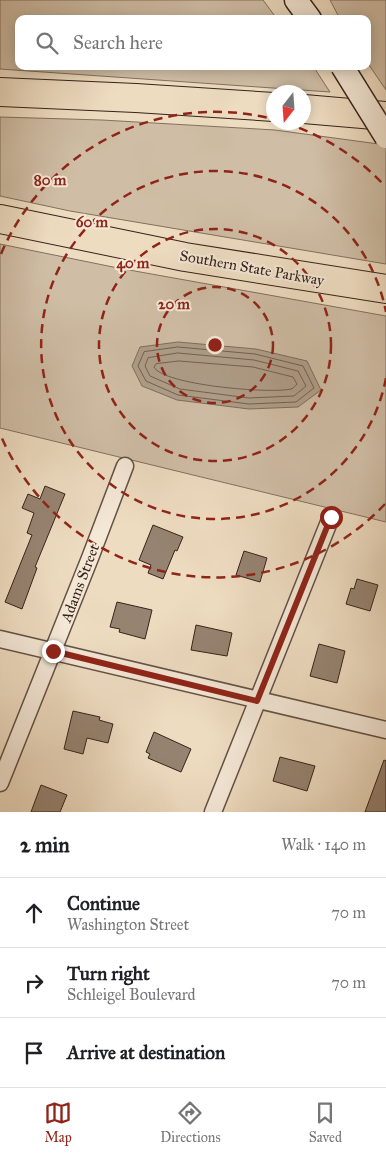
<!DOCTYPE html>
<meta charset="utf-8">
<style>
:root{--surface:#fff;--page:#f2f2f2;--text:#202124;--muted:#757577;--line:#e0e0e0;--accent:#8f2418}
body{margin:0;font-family:"IM FELL Great Primer",serif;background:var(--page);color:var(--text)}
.compass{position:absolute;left:266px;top:85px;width:45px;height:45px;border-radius:50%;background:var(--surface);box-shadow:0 2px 12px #0003;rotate:197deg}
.stop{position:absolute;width:15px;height:15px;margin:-11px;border:4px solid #8f2418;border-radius:50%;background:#fff}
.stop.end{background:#8f2418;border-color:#fff;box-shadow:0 1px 5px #0008}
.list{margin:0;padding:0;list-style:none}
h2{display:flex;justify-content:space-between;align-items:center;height:65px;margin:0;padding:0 20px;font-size:21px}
h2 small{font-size:16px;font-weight:400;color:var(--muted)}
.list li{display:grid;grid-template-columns:32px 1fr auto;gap:15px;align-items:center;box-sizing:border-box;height:70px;padding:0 20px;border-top:1px solid var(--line)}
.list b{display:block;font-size:19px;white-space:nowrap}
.list p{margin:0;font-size:16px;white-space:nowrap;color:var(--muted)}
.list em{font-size:16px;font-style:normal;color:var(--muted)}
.icon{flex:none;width:28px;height:28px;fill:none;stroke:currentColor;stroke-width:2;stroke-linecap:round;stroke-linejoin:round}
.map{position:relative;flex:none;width:386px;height:812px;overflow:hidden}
.search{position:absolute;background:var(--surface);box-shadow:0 2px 12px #0003;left:15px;right:15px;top:15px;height:55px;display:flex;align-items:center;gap:12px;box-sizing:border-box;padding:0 18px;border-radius:10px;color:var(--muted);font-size:19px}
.sheet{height:275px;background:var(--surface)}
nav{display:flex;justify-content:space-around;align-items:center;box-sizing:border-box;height:70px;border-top:1px solid var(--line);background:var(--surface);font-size:14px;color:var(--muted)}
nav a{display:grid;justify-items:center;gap:2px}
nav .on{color:var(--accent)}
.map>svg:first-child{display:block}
.green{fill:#cfbda5;stroke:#827060}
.water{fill:#af9d88;stroke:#7f6c5c}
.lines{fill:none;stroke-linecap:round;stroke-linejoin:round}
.shore{stroke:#726051;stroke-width:1}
.building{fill:#968371;stroke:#36231a}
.street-casing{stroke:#645144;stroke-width:19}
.secondary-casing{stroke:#36231a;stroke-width:25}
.highway-casing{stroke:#36231a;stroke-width:30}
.street{stroke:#f4e8d7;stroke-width:16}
.secondary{stroke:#f4e8d7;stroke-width:22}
.highway{stroke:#eedcc1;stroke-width:28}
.secondary-bridge-casing{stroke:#36231a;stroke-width:25;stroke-linecap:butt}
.secondary-bridge{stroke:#f4e8d7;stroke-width:22}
.route{stroke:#8f2418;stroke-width:6}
.ring{fill:none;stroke:#8f2418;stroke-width:2.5;stroke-dasharray:9 6}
.labels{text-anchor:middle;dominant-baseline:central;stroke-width:4;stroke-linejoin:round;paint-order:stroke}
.street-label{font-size:15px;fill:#36231a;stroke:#f4e8d7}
.centre{fill:#8f2418;stroke:#f4e8d7;stroke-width:2.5}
.ring-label{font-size:15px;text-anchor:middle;font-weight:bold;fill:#8f2418;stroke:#f4e8d7;stroke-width:4;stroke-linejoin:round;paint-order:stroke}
</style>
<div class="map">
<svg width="386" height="812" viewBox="0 0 386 812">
<rect width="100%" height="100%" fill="#eedcc1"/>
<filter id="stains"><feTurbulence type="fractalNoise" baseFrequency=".004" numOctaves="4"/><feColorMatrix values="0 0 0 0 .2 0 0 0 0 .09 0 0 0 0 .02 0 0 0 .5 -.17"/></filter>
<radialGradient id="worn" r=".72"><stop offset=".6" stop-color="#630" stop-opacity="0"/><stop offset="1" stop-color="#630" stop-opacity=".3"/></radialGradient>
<g class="green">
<path d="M0,0H263L277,19H19V66H313L330,92L0,69Z"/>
<path d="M330,0H386V90L367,62V19H340Z"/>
<path d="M0,117L102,120L275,130L386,145V264L70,211L0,196Z"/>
<path d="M0,244L118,268L386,316V522L0,428Z"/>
</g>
<path class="water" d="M178,342L256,349L307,361L321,390L298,407L249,409L177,400L142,386L132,366L140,347Z"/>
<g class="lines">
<g class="shore">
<path d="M178,347L255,354L303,366L314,388L296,402L249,404L178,395L146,381L138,366L144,352Z"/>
<path d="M178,353L254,360L298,371L306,386L294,396L249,398L180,389L150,376L145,366L148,358Z"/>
<path d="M179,361L253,367L293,377L297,384C295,386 294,388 291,389C270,394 163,385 154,367L156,364Z"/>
</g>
</g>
<g class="building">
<path d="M45,486L65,494L35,567L37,568L22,609L5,602L32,535L27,533L34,513L22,508L28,494L40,499Z"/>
<path d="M153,525L183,537L177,551L175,550L163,579L148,573L151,565L139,560Z"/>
<path d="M244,551L267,558L260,582L236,575Z"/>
<path d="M357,579L378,585L370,611L346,604L351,588L354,589Z"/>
<path d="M117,602L152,610L145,639L119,632L120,629L110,627Z"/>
<path d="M196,625L232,633L227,656L191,650Z"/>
<path d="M319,644L345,651L337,683L310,676Z"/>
<path d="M73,711L100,717L99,720L113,724L108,743L87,738L83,754L64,749Z"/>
<path d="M154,732L191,749L181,772L148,758L150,754L146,752Z"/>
<path d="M280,757L315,766L307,791L273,781Z"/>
<path d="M384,760L386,761V812H365Z"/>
<path d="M41,785L67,795L60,812H31Z"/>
</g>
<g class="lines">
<defs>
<g id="street">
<path d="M0,639L386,730"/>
<path d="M0,783L90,558L125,466"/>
<path d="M213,812L331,517"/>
</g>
<path id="secondary" d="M296,0L310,19"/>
<g id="highway">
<path d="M0,92L136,98L274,107"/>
<path d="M304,109L386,116"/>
<path d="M0,219L185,257L386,289"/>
</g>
</defs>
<use href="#street" class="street-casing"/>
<use href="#secondary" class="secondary-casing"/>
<use href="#highway" class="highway-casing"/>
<use href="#street" class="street"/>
<use href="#secondary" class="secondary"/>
<use href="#highway" class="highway"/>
<defs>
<path id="secondary-bridge" d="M342,66L386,137"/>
</defs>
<use href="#secondary-bridge" class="secondary-bridge-casing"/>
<use href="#secondary-bridge" class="secondary-bridge"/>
</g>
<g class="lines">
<path class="route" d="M53,651L257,701L331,517"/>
</g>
<g class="ring">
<circle cx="215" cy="345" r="58"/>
<circle cx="215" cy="345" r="116"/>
<path d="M386 378A174 174 0 1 1 386 312"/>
<path d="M385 504A233 233 0 0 1 1 436M1 254A233 233 0 0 1 273 119M285 123A233 233 0 0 1 385 186"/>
</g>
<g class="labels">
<g class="street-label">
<text transform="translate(252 268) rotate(10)">Southern State Parkway</text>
<text transform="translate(80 583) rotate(-69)">Adams Street</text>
</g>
</g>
<circle cx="215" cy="345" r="8" class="centre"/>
<g class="ring-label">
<text x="50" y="185">80 m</text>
<text x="92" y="227">60 m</text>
<text x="133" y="268">40 m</text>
<text x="174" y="309">20 m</text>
</g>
<rect width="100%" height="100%" filter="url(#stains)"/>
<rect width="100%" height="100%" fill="url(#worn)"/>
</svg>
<svg class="compass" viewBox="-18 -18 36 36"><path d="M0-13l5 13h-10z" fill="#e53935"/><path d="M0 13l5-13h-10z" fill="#757577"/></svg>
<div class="stop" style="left:331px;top:517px"></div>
<div class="stop end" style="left:53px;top:651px"></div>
<div class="search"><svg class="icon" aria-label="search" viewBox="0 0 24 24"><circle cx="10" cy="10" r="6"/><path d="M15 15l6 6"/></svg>Search here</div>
</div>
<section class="sheet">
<h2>2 min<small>Walk · 140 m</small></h2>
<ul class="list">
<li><svg class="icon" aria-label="ahead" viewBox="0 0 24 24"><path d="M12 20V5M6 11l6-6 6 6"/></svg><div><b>Continue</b><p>Washington Street</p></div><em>70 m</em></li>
<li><svg class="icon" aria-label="right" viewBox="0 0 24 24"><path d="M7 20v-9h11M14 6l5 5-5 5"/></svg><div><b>Turn right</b><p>Schleigel Boulevard</p></div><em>70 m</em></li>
<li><svg class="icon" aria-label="arrive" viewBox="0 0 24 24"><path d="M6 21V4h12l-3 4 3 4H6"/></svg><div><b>Arrive at destination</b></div></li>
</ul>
</section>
<nav>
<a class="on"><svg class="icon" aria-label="map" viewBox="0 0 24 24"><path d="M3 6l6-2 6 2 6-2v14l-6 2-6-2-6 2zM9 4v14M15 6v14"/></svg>Map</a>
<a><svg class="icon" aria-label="directions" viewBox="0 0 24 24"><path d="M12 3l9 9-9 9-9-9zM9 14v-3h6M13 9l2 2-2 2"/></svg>Directions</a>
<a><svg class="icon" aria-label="saved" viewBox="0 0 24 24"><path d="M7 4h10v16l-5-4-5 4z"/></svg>Saved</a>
</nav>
